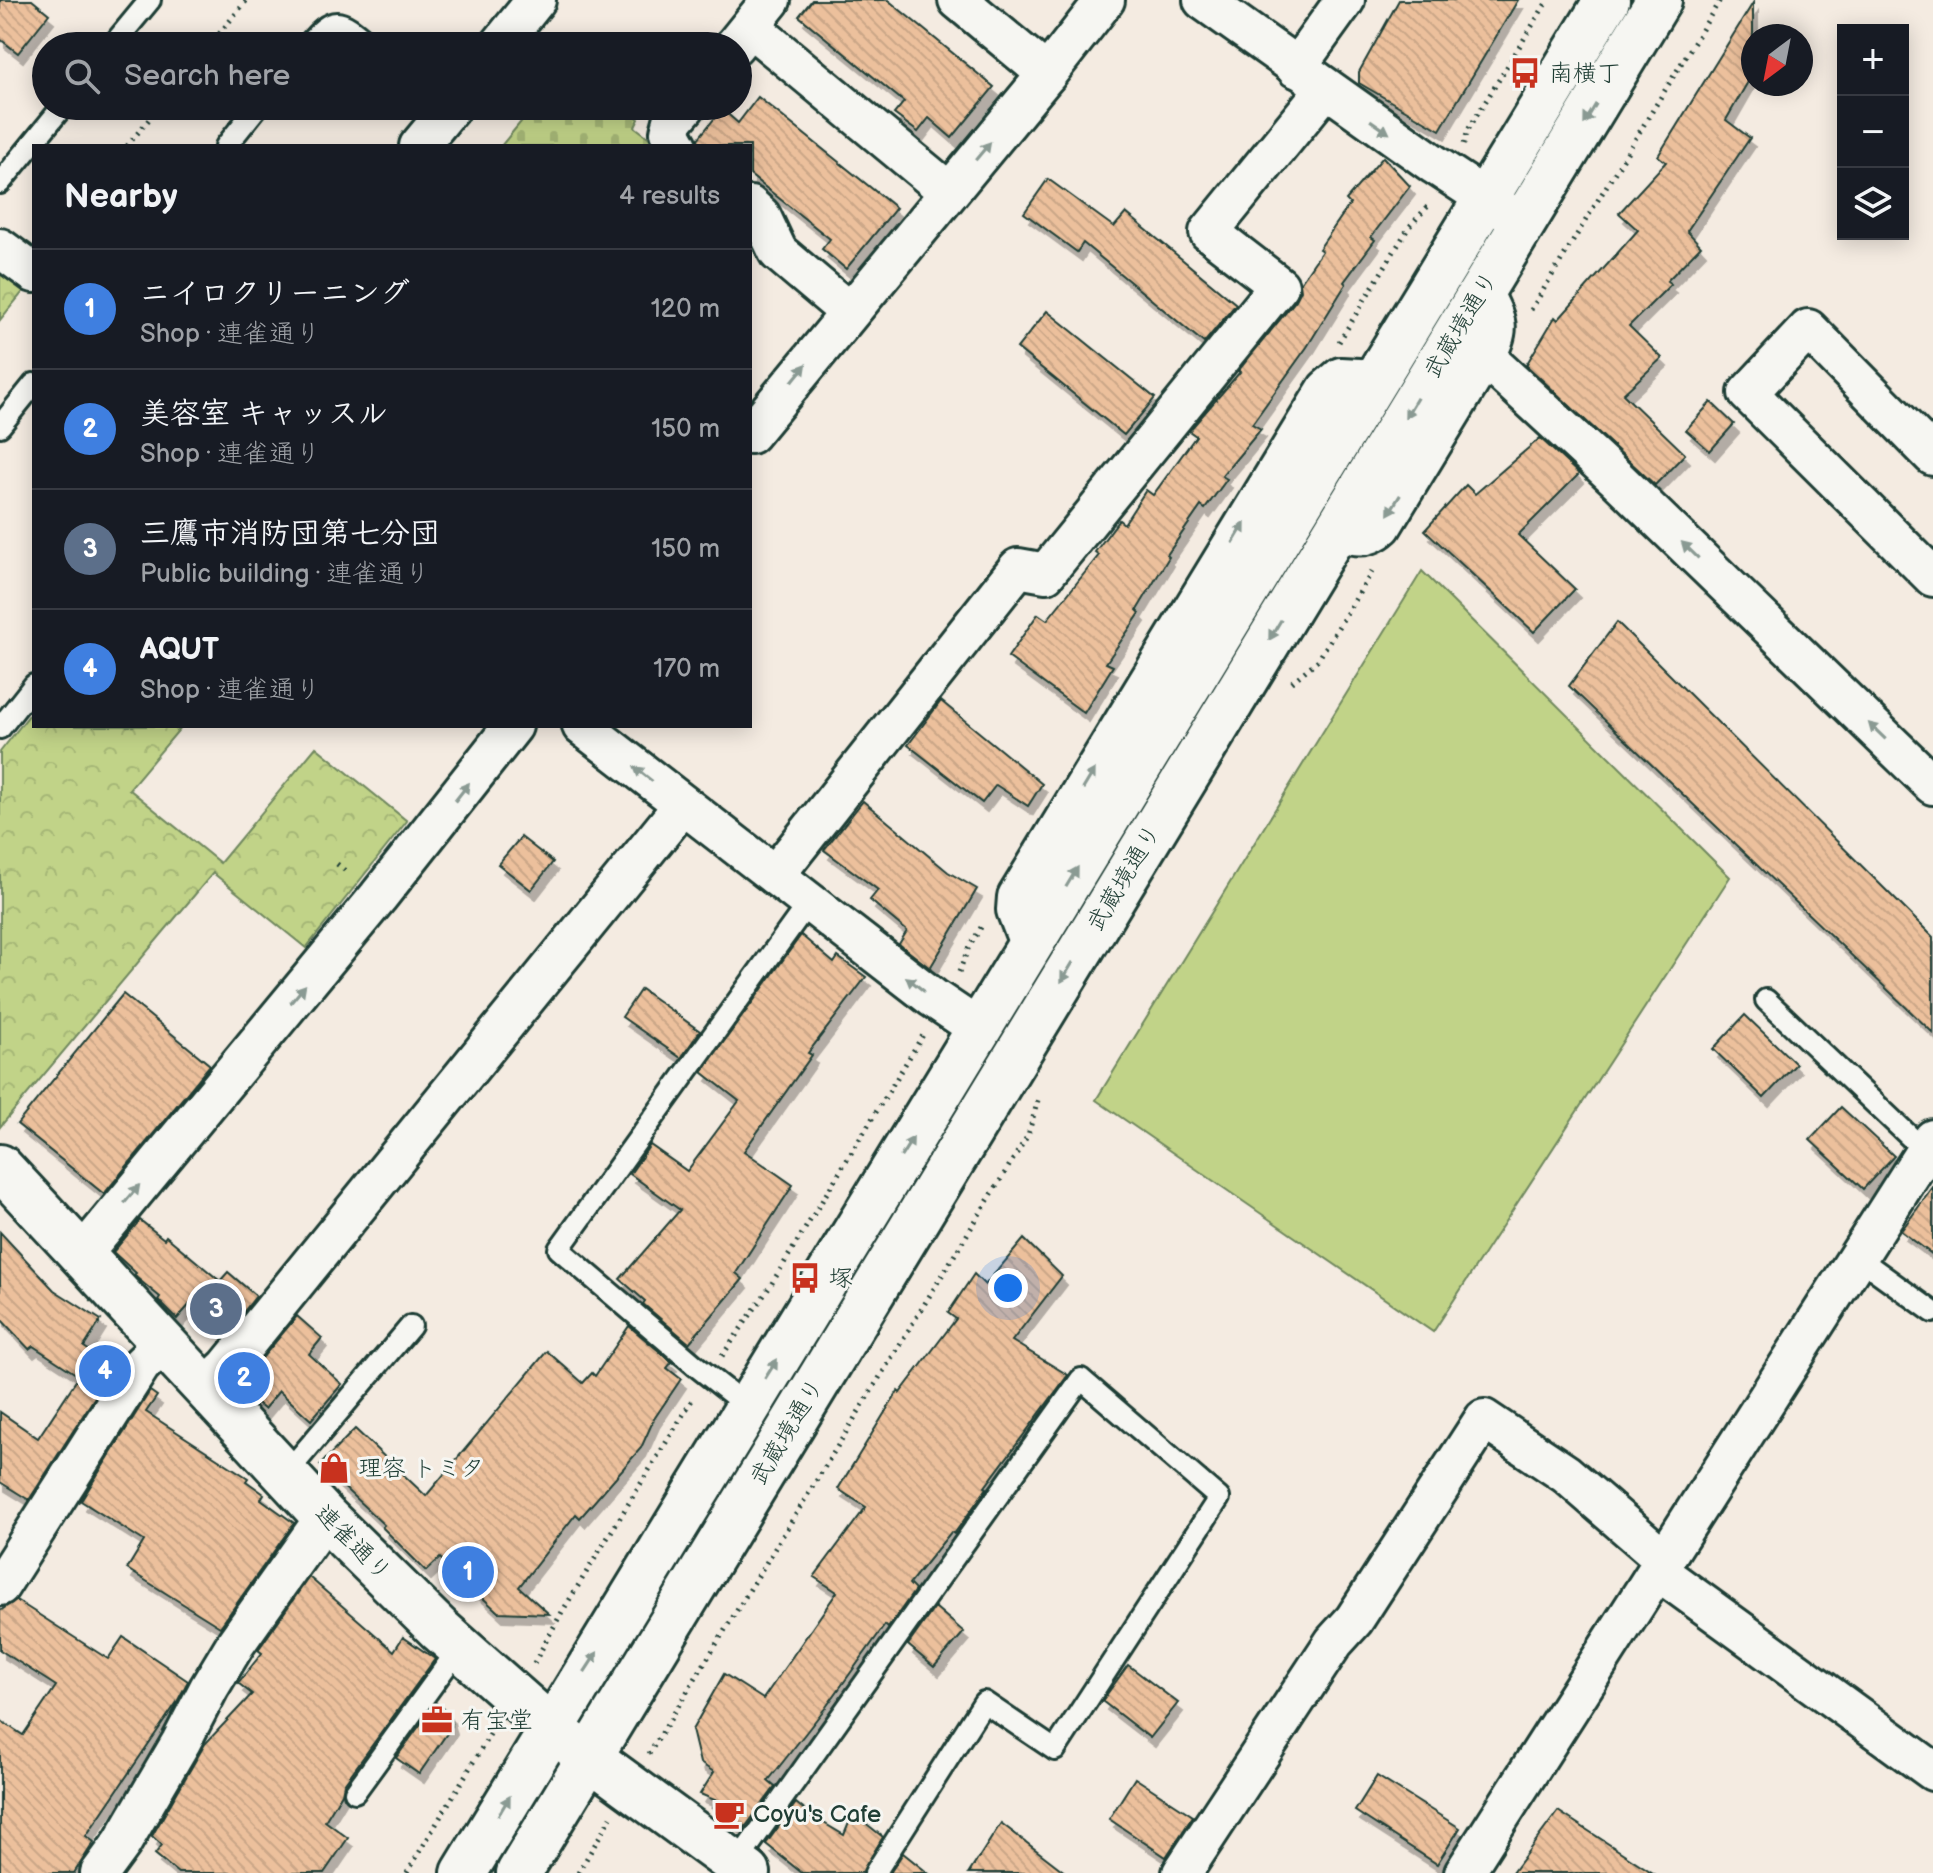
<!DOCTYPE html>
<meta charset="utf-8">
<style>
:root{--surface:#171b24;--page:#242831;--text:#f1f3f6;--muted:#9ea1a6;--line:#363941;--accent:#c8321e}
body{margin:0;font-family:"Balsamiq Sans","Klee One",sans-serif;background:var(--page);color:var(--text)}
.controls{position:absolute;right:24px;top:24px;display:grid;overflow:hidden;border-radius:0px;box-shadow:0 4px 20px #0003}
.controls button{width:72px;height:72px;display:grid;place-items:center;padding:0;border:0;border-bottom:2px solid var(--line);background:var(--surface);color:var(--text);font:40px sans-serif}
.compass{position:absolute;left:1741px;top:24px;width:72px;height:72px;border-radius:50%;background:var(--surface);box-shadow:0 4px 20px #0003;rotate:212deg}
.you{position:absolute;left:1008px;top:1288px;width:28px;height:28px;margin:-20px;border:6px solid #fff;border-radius:50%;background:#1a73e8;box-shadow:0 0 0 12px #1a73e833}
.badge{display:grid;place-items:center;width:52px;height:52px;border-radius:50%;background:var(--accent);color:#fff;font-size:26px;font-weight:700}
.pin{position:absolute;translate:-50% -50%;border:4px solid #fff;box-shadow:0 2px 8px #0006}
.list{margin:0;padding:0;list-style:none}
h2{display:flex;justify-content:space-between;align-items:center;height:104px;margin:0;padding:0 32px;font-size:34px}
h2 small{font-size:26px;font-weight:400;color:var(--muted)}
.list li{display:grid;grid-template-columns:52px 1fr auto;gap:24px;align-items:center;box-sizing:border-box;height:120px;padding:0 32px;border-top:2px solid var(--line)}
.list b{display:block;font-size:30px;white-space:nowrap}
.list p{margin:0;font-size:26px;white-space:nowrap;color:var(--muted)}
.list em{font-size:26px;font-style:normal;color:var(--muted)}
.icon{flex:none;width:44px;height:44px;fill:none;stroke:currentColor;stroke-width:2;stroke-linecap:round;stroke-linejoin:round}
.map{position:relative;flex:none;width:1933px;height:1873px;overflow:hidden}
.search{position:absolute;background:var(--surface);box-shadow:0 4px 20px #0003;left:32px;top:32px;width:720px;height:88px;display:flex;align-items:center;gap:20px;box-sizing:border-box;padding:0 28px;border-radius:44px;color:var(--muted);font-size:30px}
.panel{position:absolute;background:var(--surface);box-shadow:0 4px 20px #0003;left:32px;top:144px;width:720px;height:584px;border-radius:0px}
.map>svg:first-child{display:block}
.forest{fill:url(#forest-crowns);stroke:#70885e;stroke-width:2}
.cemetery{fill:url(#cemetery-stones);stroke:#70885e;stroke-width:2}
.garden{fill:#c1d388;stroke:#70885e;stroke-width:2}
.building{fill:url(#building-back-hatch);stroke:#1f3d34;stroke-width:2;filter:url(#shadow)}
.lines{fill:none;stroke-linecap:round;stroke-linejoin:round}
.service-casing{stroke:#1f3d34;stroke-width:26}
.minor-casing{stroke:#1f3d34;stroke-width:44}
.secondary-casing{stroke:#1f3d34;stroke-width:50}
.primary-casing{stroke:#1f3d34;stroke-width:50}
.path{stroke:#1f3d34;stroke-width:5;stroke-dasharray:2 6;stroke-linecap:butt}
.service{stroke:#f6f6f2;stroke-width:20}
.minor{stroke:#f6f6f2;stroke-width:38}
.secondary{stroke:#f6f6f2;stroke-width:44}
.primary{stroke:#f6f6f2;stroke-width:44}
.oneway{fill:#8a9a93}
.labels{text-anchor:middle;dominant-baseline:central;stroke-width:6;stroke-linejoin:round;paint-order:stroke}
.poi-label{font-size:24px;fill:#1f3d34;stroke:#f6f6f2;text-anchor:start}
.street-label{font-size:24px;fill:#1f3d34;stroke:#f6f6f2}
</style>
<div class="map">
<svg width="1933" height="1873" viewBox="0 0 1933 1873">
<defs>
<pattern id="forest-crowns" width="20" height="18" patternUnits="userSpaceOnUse" patternTransform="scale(2)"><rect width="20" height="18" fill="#c1d388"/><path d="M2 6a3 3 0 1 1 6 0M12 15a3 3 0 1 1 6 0" fill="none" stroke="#a5b676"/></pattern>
<pattern id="cemetery-stones" width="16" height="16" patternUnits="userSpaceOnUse" patternTransform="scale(2)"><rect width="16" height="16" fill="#c1d388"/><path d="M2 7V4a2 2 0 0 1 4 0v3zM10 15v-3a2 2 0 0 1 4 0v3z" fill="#a5b676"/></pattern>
<pattern id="building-back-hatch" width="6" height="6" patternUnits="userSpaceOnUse" patternTransform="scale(2)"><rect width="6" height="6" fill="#ecc09c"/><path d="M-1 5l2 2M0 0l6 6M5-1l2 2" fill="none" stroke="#caa687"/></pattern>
<filter id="shadow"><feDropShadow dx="5" dy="9" stdDeviation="0" flood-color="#0004"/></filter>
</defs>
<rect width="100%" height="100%" fill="#f4ebe1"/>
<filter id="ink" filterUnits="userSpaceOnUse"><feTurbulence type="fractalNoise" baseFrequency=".0125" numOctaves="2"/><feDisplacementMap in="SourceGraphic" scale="16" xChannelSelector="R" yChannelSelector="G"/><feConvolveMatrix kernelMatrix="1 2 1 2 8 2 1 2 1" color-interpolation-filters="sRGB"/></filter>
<g filter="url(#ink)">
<g class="forest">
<path d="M0,267L27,287L0,320Z"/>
<path d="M34,709V726H182L129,789L220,863L316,747L407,821L306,948L213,873L0,1127V752Z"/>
</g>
<path class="cemetery" d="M534,106H621L639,119L635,127L660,146H501Z"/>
<path class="garden" d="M1422,571L1730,877L1433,1332L1096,1100Z"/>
<g class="building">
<path d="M0,0H32L49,14L18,53L0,39Z"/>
<path d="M812,0H888L994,87L952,138L929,118L918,132L894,114L904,102L799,16Z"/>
<path d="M1399,0H1518L1440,130L1359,83V72Z"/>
<path d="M1753,3V73L1726,120L1750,138L1687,231L1701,246L1667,281L1671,284L1629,326L1662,358L1623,394L1685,454L1655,485L1526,365L1555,317L1558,320L1638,230L1619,213L1666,162L1658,156Z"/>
<path d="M758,97L896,208L846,269L822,249L830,239L750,175V146H700L698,139L722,109L738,123Z"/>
<path d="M1383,157L1410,186L1371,237L1375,240L1344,282L1346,284L1307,347L1252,424L1261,429L1222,476L1227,479L1205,509L1201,506L1167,555L1169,557L1137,610L1140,613L1106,663L1113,666L1084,713L1008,657L1038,614L1047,620L1099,555L1095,552L1119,520L1124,524L1146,490L1153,495L1196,436L1189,431L1240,372L1238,371L1296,300L1301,290L1300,283L1322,251L1319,249L1350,204L1346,200Z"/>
<path d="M1048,179L1114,227L1126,213L1236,304L1204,343L1083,243L1077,252L1024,213Z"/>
<path d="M1047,311L1155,398L1124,435L1017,348Z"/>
<path d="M1711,402L1734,424L1710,451L1686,430Z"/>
<path d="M1540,438L1579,474L1518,535L1575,589L1534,632L1425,530L1466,485L1475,494Z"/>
<path d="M1617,622L1933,937V1033L1569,686Z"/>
<path d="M941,701L1042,784L1028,806L996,785L982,803L908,745Z"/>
<path d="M863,801L948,872L977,889L930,968L899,944L907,931L870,900L878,890L824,850Z"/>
<path d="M521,837L553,862L531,890L498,864Z"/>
<path d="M801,935L834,963L838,957L866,977L808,1053L812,1055L744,1151L793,1185L736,1273L743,1279L689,1343L643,1304L645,1301L620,1279L680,1210L630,1174L650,1145L687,1171L739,1101L702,1072Z"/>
<path d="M641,989L700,1031L681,1058L622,1017Z"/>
<path d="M123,994L210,1065L104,1194L17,1124Z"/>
<path d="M1745,1015L1796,1064L1764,1098L1713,1049Z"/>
<path d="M1841,1107L1894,1156L1863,1189L1810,1140Z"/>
<path d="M1933,1187V1255L1901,1231Z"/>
<path d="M140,1220L164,1239L166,1236L220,1281L228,1272L256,1296L227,1333L191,1303L177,1319L158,1300L160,1297L137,1278L134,1275L136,1273L113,1252Z"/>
<path d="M0,1232L54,1290L101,1320L84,1347L114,1367L29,1500L0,1482V1412L38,1438L79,1376L33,1346L29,1349L0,1318Z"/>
<path d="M1024,1239L1062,1276L1012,1341L1068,1375L985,1487L987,1488L954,1534L951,1532L909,1584L915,1590L888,1628L885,1625L826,1707L768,1781L775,1787L743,1830L712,1808L717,1801L700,1794L714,1772L700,1763L692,1730L724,1674L763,1699L837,1592L814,1577L866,1507L838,1489L898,1391L900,1393L956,1319L948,1313L974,1274L985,1285Z"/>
<path d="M297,1316L322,1338L309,1354L342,1384L311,1420L279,1391L264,1409L238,1387Z"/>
<path d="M629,1326L672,1362L667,1368L681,1379L654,1419L641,1448L580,1518L576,1514L519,1587L549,1614L498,1612L440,1558L426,1571L382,1527L384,1525L320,1465L355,1429L426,1496L547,1351L583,1383L592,1373L595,1376Z"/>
<path d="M150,1391L157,1396L146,1412L248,1478L246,1481L264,1494L261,1499L294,1523L220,1627L127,1569L144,1541L81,1501Z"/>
<path d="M309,1577L394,1651L403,1637L435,1659L344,1784L342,1793L325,1821L348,1838L324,1873H178L155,1854L162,1845L152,1836L205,1744L252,1694L238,1683L262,1653L258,1650Z"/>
<path d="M16,1600L108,1659L123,1637L188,1681L177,1702L86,1836L94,1842L74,1873H0V1720L23,1735L56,1686L0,1650V1611Z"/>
<path d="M935,1607L964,1632L934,1667L908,1645Z"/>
<path d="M1128,1665L1178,1703L1150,1738L1102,1701Z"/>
<path d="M436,1703L449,1714L452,1726L419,1774L396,1758Z"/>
<path d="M1377,1776L1460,1828L1437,1864L1355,1811Z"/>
<path d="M1135,1778L1193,1816L1166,1857L1109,1819Z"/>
<path d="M796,1803L812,1816L844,1835L853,1813L883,1837L862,1873H802L766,1844Z"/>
<path d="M1558,1811L1653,1873H1512Z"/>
<path d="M1001,1823L1066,1873H969Z"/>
<path d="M903,1853L928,1873H890Z"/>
</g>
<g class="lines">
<defs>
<g id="service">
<path d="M112,46L150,0"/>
<path d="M307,46C335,11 341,20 372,46"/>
<path d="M226,146L258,106"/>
<path d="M0,183L63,106"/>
<path d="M0,426L34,384"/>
<path d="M0,728L34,685"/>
<path d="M1766,1000L1925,1151"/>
<path d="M1857,1257L1933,1312"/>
<path d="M748,1407L696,1366L559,1249L809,902"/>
<path d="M285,1475L411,1326"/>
<path d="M355,1792L460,1647"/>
<path d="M736,1864L1081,1379L1219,1498L1055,1750L984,1702L875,1873"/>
</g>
<g id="minor">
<path d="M958,0L1047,74"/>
<path d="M1203,0L1435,165L1523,223"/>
<path d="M750,27L949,192"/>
<path d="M499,46L536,0"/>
<path d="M734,46L771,0"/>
<path d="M1296,68L1345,0"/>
<path d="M419,146L452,106"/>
<path d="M678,146L670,132L673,121L686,106"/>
<path d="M750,206L761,216L778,252L849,312"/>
<path d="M0,248L34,273"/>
<path d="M1485,357L1616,478L1933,785"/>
<path d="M750,434L1047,74L1105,0"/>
<path d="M1933,456L1808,329L1748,393L1933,577"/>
<path d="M1336,531C1354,536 1367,540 1382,526L1485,357C1503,327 1496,321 1482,291"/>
<path d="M582,726L933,998L979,1029"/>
<path d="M775,875L1018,568L1046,573L1279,286L1209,232L1326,88"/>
<path d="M1030,946L1016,910L1017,897L1327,389L1341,377L1376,379"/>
<path d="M80,1252L96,1238L378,897L513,726"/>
<path d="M205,1388L227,1367L683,805"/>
<path d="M1658,1571L1933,1771"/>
<path d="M0,1586L141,1365L162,1345"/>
<path d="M100,1873L122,1843L181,1742L209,1688L236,1643L325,1517"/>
<path d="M1182,1873L1334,1642L1354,1620L1484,1419L1566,1474L1664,1559"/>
<path d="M1464,1873L1933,1139"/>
</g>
<path id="secondary" d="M0,1167L325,1517L440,1630L551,1728"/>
<g id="primary">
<path d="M566,1740L748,1873"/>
<path d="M464,1873L1607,0"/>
<path d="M519,1873L1659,0"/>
</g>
</defs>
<use href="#service" class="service-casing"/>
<use href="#minor" class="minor-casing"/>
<use href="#secondary" class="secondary-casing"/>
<use href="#primary" class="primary-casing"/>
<g class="path">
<path d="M209,46L247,0"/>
<path d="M1464,144L1468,130L1548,0"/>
<path d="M127,146L160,106"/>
<path d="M1531,310L1720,0"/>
<path d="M1339,342L1409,227L1430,204"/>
<path d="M1292,682L1318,660L1372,572"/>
<path d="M337,864L349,874"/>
<path d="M959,972L968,949L983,924"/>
<path d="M722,1356L769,1288L923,1035"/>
<path d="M534,1663L562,1612L694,1397"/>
<path d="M649,1754L1028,1135L1038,1100"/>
<path d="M407,1873L493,1729"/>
<path d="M578,1873L611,1817"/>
</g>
<use href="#service" class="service"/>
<use href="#minor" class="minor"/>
<use href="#secondary" class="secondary"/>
<use href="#primary" class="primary"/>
</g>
<defs><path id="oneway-solid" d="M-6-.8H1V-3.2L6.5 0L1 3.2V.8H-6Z" transform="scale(2)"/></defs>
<g class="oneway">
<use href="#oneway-solid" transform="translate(1590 114) rotate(121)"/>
<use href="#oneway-solid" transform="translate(1380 127) rotate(35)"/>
<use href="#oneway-solid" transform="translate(983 151) rotate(-50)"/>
<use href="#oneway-solid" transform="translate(799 373) rotate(-51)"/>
<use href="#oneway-solid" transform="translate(1411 408) rotate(121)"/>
<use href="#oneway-solid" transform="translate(1394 505) rotate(122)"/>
<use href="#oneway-solid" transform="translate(1239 533) rotate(-59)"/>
<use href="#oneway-solid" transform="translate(1690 550) rotate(-136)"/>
<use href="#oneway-solid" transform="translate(1275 630) rotate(121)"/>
<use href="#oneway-solid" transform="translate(1877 731) rotate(-136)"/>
<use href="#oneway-solid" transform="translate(643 774) rotate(-142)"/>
<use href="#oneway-solid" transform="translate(1089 779) rotate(-59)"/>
<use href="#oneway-solid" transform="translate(462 792) rotate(-52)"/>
<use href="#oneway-solid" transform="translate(1072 877) rotate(-59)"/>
<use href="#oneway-solid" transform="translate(1067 972) rotate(121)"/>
<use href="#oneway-solid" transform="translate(915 984) rotate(-142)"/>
<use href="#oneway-solid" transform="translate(298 994) rotate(-50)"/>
<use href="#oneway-solid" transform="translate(907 1147) rotate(-58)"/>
<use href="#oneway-solid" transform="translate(132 1194) rotate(-50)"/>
<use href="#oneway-solid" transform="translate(771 1369) rotate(-58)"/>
<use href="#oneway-solid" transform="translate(591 1662) rotate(-57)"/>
<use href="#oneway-solid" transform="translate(504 1806) rotate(-59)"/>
</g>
</g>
<defs>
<symbol id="bus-bare" viewBox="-9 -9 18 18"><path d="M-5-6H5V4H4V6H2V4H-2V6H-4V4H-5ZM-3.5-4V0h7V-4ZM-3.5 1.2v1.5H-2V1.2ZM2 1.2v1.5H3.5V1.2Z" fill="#c8321e" stroke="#f6f6f2" stroke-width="2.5" paint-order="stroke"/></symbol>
<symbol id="shop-bare" viewBox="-9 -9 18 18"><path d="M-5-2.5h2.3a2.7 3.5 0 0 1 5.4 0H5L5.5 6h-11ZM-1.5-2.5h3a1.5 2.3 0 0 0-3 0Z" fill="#c8321e" stroke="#f6f6f2" stroke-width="2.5" paint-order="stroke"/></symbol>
<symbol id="office-bare" viewBox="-9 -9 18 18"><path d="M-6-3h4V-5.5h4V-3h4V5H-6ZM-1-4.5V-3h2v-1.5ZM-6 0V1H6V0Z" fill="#c8321e" stroke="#f6f6f2" stroke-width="2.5" paint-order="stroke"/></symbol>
<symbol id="cafe-bare" viewBox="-9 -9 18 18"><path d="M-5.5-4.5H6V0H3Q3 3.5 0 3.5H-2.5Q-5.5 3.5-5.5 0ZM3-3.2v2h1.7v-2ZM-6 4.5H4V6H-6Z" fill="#c8321e" stroke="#f6f6f2" stroke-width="2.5" paint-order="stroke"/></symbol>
</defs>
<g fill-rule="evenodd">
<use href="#bus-bare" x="1503" y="51" width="44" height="44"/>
<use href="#bus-bare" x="783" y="1256" width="44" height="44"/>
<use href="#shop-bare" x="312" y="1446" width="44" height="44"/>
<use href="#office-bare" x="415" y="1698" width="44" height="44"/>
<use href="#cafe-bare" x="707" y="1792" width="44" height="44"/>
</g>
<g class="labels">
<g class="poi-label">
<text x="1549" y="73">南横丁</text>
<text x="829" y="1278">塚</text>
<text x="358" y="1468">理容 トミタ</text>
<text x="461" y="1720">有宝堂</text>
<text x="753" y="1814">Coyu's Cafe</text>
</g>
<g class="street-label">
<text transform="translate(1461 325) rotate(-59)">武蔵境通り</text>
<text transform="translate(1124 878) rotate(-59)">武蔵境通り</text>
<text transform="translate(787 1432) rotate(-59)">武蔵境通り</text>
<text transform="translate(353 1543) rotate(45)">連雀通り</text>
</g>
</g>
</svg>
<div class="controls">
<button>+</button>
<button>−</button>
<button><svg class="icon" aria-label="layers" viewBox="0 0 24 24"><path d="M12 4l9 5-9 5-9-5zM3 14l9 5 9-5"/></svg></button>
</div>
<svg class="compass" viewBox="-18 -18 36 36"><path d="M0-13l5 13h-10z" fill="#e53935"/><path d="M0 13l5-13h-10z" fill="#9ea1a6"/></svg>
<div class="you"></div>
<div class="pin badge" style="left:468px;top:1572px;background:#3f7fe0">1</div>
<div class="pin badge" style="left:244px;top:1378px;background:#3f7fe0">2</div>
<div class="pin badge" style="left:216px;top:1309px;background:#5c6f8a">3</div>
<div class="pin badge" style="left:105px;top:1371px;background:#3f7fe0">4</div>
<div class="search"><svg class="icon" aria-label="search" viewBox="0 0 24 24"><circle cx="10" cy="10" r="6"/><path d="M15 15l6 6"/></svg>Search here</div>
<section class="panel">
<h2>Nearby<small>4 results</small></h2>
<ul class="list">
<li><span class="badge" style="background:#3f7fe0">1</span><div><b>ニイロクリーニング</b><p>Shop · 連雀通り</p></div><em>120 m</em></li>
<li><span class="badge" style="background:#3f7fe0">2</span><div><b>美容室 キャッスル</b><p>Shop · 連雀通り</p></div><em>150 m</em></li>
<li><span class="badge" style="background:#5c6f8a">3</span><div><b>三鷹市消防団第七分団</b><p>Public building · 連雀通り</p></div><em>150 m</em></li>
<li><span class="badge" style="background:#3f7fe0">4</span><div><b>AQUT</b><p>Shop · 連雀通り</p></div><em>170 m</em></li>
</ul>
</section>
</div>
